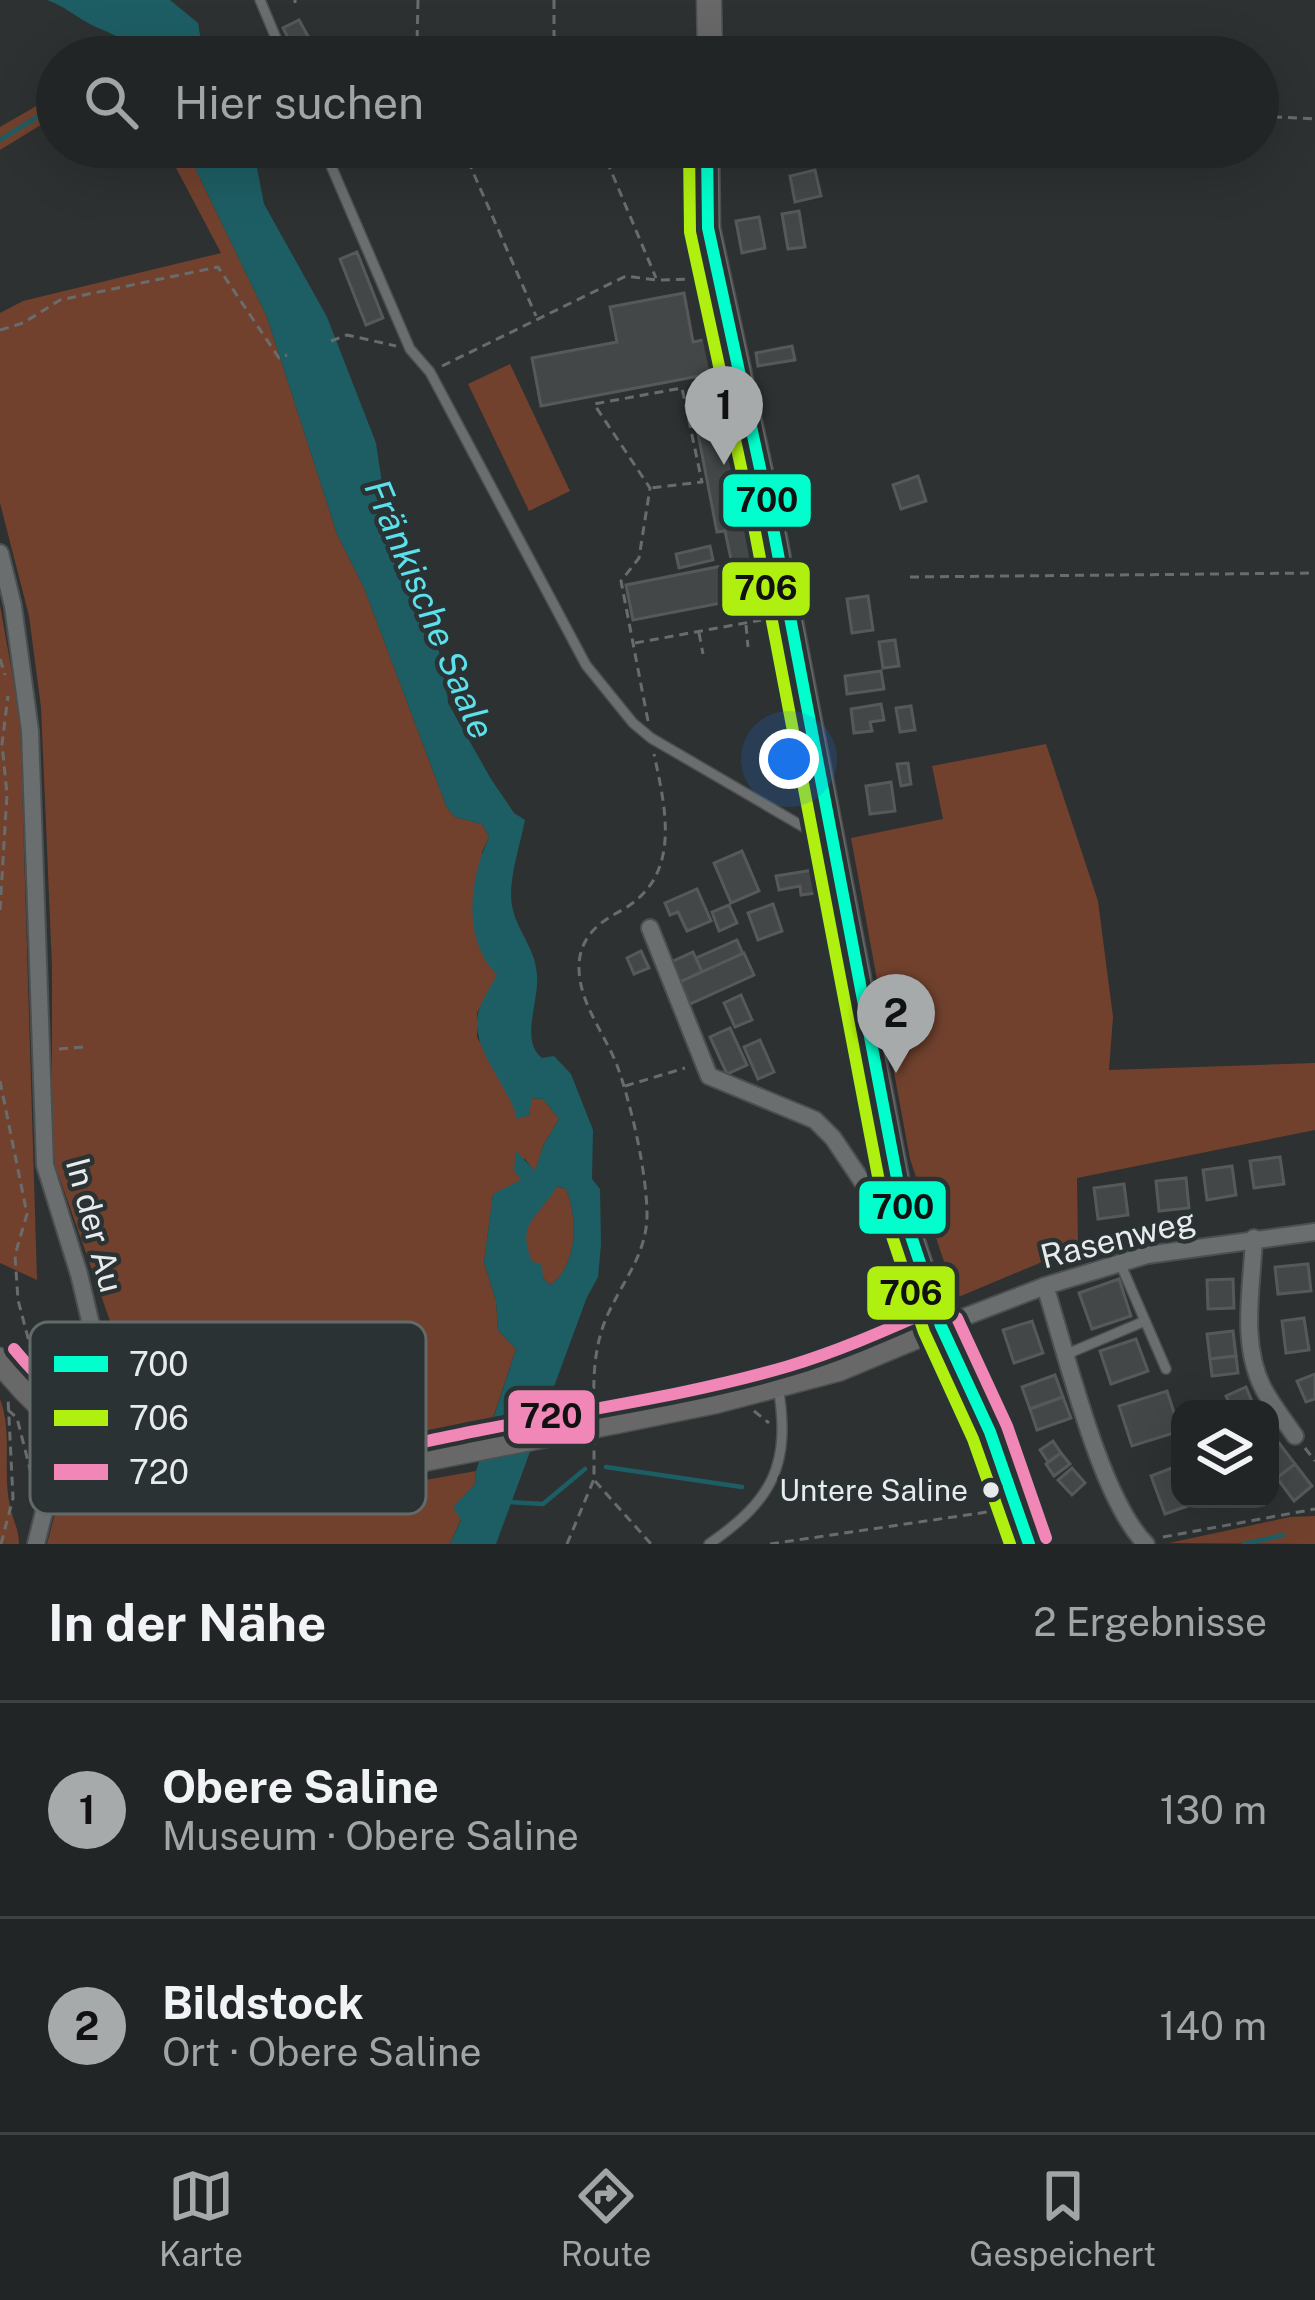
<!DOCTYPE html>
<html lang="de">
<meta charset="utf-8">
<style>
:root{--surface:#222525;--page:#2e3132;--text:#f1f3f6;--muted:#a2a5a7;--line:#3f4242;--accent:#a6aaab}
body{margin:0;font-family:"Public Sans",sans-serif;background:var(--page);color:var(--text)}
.controls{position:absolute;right:36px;bottom:36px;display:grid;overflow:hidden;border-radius:24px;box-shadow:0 12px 48px #0002}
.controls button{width:108px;height:108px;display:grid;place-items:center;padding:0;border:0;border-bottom:3px solid var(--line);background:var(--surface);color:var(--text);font:60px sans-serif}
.you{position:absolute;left:789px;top:759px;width:42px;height:42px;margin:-30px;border:9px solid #fff;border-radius:50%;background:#1a73e8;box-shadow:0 0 0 18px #1a73e833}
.badge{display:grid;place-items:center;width:78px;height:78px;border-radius:50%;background:var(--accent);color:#111;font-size:39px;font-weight:700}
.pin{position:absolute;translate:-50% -99px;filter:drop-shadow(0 3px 6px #0008)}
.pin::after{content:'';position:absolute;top:63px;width:42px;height:36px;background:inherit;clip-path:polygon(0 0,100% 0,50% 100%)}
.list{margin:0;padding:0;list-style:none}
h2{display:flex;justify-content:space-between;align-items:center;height:156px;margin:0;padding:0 48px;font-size:51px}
h2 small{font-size:39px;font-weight:400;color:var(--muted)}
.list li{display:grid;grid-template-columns:78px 1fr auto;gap:36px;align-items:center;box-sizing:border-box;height:216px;padding:0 48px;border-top:3px solid var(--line)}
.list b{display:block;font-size:45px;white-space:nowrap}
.list p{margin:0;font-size:39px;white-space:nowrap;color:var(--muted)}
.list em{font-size:39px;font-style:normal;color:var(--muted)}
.icon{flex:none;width:66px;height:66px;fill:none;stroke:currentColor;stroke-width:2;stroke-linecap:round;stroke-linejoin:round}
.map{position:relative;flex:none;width:1315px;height:1544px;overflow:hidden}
.search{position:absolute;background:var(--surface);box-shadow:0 12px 48px #0002;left:36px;right:36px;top:36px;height:132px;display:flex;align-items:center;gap:30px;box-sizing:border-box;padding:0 42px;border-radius:66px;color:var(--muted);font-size:45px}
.sheet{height:588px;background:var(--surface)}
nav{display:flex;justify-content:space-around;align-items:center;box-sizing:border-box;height:168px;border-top:3px solid var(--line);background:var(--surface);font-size:33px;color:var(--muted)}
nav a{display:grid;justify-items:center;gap:6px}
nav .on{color:var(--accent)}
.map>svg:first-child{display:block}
.green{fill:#71412e}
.water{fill:#1d5e64;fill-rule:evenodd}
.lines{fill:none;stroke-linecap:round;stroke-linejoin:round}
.stream{stroke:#1d5e64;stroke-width:4.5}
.building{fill:#444747;stroke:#555959;stroke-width:3}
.lane-casing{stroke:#4c4f4f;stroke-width:12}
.street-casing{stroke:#4c4f4f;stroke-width:20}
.secondary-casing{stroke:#4c4f4f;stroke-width:27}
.path{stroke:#696c6c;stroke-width:3;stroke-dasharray:9 6;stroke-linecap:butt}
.lane{stroke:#6b6e6e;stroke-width:9}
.street{stroke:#6b6e6e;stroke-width:16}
.secondary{stroke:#686868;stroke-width:24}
.secondary-bridge-casing{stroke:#4c4f4f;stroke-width:27;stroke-linecap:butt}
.secondary-bridge{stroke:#686868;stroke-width:24}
.bus-1-casing{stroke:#2b3233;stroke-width:21}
.bus-2-casing{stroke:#2b3233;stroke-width:21}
.bus-3-casing{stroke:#2b3233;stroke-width:21}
.bus-1{stroke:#0fc;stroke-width:12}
.bus-2{stroke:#b0f010;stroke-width:12}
.bus-3{stroke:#f087b6;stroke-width:12}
.bus-dot{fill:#e7ebec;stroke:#2b3233;stroke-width:4.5}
.labels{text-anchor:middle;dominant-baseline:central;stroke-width:9;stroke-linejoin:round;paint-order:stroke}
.bus-label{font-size:30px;fill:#e7ebec;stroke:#2b3233;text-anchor:end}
.street-label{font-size:33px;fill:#e7ebec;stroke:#2b3233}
.water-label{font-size:36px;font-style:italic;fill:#5be0ec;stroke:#2b3233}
.key{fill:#2b3233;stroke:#636a6a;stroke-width:3}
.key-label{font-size:33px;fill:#e7ebec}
.line-badge{stroke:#2b3233;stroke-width:4.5}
.pale-badge-label{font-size:33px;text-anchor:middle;font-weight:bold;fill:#111}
</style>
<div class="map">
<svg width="1315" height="1544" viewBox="0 0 1315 1544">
<rect width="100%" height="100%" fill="#2d3131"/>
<g class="green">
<path d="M57,94V115L0,150V127Z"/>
<path d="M165,147H185L267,317L337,534L364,588L447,808L455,817L482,824L489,837L482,852L498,975L477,1013V1037L513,1100L517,1118L529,1115L531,1098L543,1099L559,1119L543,1146L535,1172L524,1158L522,1180L493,1195L484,1262L496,1301L498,1330L516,1349L493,1418L481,1425L288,1473L187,1468L129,1447L116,1436L109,1409L114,1371L110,1321L55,1165L52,1141V967L41,707L29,616L0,503V313L23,301L221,253Z"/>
<path d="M510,364L570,491L529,511L468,384Z"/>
<path d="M0,605L20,718L37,1280L0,1263Z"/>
<path d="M1046,744L1098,901L1113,1017L1109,1070L1315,1063V1130L1077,1178L1078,1247L956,1298L910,1159L851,838L943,819L932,766Z"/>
<path d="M556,1186L566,1189C578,1218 578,1264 551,1285C536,1273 517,1245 527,1225C531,1214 548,1203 556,1186Z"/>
<path d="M0,1399C13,1433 2,1472 10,1506C13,1521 19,1529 19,1544H0Z"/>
<path d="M476,1471L475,1484L454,1507L461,1519L450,1544H47L58,1502L69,1500L71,1489L99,1475L182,1497L279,1506Z"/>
<path d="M1315,1516V1544L1169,1543L1290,1517Z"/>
</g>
<g class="water">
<path d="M47,0H170L198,23L204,57H137C125,35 111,35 90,24C75,16 64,6 47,0Z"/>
<path d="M185,147H248L257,168L264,204L327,317L376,443L385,504L394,512L417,593L446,671L448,703L491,779L514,813L525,820C520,845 511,871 511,896C512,928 536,945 537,976C539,1002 520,1041 542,1058L554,1056L571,1074L593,1130L592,1179L600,1189L601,1245L598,1277L587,1297L496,1544H450L461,1520L453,1507L475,1484L476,1471L516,1349L498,1330L496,1301L484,1262L493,1194L521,1180L514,1170L516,1151L535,1171L543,1146L559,1119L543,1099L532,1098L529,1115L517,1119C509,1084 467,1046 479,1010C483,998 491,986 497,975C462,939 469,880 489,837L482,824L455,817L447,808L364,588L337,534L267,317ZM557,1186L566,1189C578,1218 578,1264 551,1285L543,1278L542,1265L532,1261C515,1222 540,1217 557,1186Z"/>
</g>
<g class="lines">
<g class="stream">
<path d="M0,140L57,105"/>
<path d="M606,1467L742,1487"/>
<path d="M507,1502L543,1504L585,1469"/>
<path d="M1244,1544L1283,1535"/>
</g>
</g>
<g class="building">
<path d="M299,20L314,47L326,41L334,57H298L283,28Z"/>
<path d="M815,170L821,196L795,202L790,176Z"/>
<path d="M799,211L805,247L788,249L782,214Z"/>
<path d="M759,217L765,248L742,253L736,221Z"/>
<path d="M357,252L383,318L366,325L340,259Z"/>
<path d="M684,293L693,342L723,336L773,593L633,620L626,585L732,564L725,531L717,532L696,423L708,420L699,376L541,406L532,358L617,342L610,307Z"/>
<path d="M792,346L795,360L758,366L756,353Z"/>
<path d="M918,476L926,501L901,509L893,485Z"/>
<path d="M710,546L713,560L679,568L676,554Z"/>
<path d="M868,596L873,630L852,633L847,599Z"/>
<path d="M895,640L899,666L883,668L879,642Z"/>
<path d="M881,671L884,689L847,694L845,676Z"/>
<path d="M881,704L884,720L870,722L872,731L854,733L851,709Z"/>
<path d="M911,706L915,730L900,732L896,708Z"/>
<path d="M908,763L911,784L901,786L897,764Z"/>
<path d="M891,782L895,811L870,814L866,786Z"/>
<path d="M742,851L759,891L731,903L714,863Z"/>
<path d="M819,869L823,892L801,895L800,886L779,890L776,876Z"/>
<path d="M697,889L711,921L687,931L678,912L670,915L665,903Z"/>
<path d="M773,904L782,931L758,940L748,913Z"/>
<path d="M729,905L737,923L719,931L712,912Z"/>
<path d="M737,940L743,954L702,972L696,958Z"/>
<path d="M641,951L649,968L634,974L627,958Z"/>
<path d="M693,952L702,972L680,982L671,962Z"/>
<path d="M744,953L754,975L690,1004L680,982Z"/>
<path d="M741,995L752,1020L735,1027L724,1003Z"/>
<path d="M730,1028L747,1065L727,1074L710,1037Z"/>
<path d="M760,1040L774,1072L758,1079L744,1047Z"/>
<path d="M1280,1157L1284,1184L1254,1188L1250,1161Z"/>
<path d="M1232,1166L1236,1195L1207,1200L1203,1170Z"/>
<path d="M1186,1178L1189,1208L1159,1211L1156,1181Z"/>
<path d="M1124,1184L1128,1215L1098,1219L1094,1188Z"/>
<path d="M1308,1264L1311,1291L1278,1294L1275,1267Z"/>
<path d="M1119,1279L1131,1316L1092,1329L1079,1293Z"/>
<path d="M1233,1279L1234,1308L1208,1309L1207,1280Z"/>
<path d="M1304,1318L1309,1350L1286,1353L1282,1321Z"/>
<path d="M1032,1321L1043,1353L1014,1363L1003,1330Z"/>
<path d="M1233,1331L1236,1356L1210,1359L1207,1334Z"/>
<path d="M1136,1339L1148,1371L1111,1384L1100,1351Z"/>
<path d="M1236,1356L1238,1373L1212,1376L1210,1359Z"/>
<path d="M1315,1374V1399L1306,1402L1297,1381Z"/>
<path d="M1055,1375L1063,1397L1030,1409L1022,1387Z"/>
<path d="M1246,1387L1255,1409H1232L1226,1396Z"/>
<path d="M1167,1391L1180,1431L1132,1446L1119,1406Z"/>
<path d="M1063,1397L1071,1418L1037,1430L1030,1409Z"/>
<path d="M1053,1441L1061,1453L1048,1462L1040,1450Z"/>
<path d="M1279,1443L1295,1464L1277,1478L1270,1469V1450Z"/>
<path d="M1061,1453L1070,1464L1054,1476L1046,1464Z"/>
<path d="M1295,1464L1312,1486L1294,1501L1277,1478Z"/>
<path d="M1180,1465V1499H1207L1165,1514L1151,1476Z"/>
<path d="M1072,1468L1085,1483L1072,1495L1058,1480Z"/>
</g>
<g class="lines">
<defs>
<g id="lane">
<path d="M260,0L284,57"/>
<path d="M323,147L410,349L430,372L586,665L633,723L651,738L826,840"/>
<path d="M1120,1263L1166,1369"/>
<path d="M1067,1354L1145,1321"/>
<path d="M709,1544C774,1499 791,1464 778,1386"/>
</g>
<g id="street">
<path d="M0,553L13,606L30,731L45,1165L79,1274L93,1333L95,1367L90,1392L56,1464L36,1544"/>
<path d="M650,928L709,1076L815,1120L833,1138L872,1196L904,1215"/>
<path d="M1254,1238C1252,1287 1240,1343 1263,1388C1272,1405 1284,1420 1295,1436"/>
<path d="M1045,1286C1066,1351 1100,1499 1146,1544"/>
<path d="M941,1326L1045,1286L1147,1255L1315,1232"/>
</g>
<g id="secondary">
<path d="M709,0L710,57"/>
<path d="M707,147L708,228L773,528L904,1215L941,1326L990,1432L1029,1544"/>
<path d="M0,1360C86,1474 197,1492 332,1477"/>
<path d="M617,1421L716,1401L838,1369L941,1326"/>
</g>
</defs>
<use href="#lane" class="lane-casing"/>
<use href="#street" class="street-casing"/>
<use href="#secondary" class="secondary-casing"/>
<g class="path">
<path d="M418,0L417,44L422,57"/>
<path d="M554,0V35L563,57"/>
<path d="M295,3V0"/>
<path d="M1258,116L1315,119"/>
<path d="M462,147L536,316"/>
<path d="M601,147L656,278"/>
<path d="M0,330L23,323L60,300L218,267L279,358L287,355"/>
<path d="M331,341L347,335L396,346"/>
<path d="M442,366L626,276L656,280L699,279"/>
<path d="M910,577L1315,573"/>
<path d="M746,625L748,647"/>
<path d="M699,633L703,654"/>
<path d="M635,643L767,619"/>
<path d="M0,659L5,675"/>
<path d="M648,721L621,581L639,558L650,488L594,404L682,388L702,482L650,488"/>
<path d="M0,910L7,794L2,744L8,696"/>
<path d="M59,1049L84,1047"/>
<path d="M0,1081L27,1214L15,1255L18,1300L37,1372"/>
<path d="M625,1086L685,1068"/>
<path d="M594,1404C593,1373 595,1342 608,1314C624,1279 648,1252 647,1212C646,1170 632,1108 618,1068C605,1032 573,997 580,956C585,932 602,921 622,910C682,876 666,810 654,754"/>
<path d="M8,1410L17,1418L32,1477L38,1480"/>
<path d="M754,1411L769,1423"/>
<path d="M1305,1448L1315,1461"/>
<path d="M595,1481L651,1544"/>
<path d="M69,1487L84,1476L103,1472"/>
<path d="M1163,1537L1315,1509"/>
<path d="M1,1544L13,1498L8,1398"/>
<path d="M567,1544L594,1479V1443"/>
<path d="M770,1544L994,1511"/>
</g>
<use href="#lane" class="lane"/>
<use href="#street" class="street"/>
<use href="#secondary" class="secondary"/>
<defs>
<path id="secondary-bridge" d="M332,1477L617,1421"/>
</defs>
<use href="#secondary-bridge" class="secondary-bridge-casing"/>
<use href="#secondary-bridge" class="secondary-bridge"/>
<defs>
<path id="bus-1" d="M707,147L708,228L773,528L904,1215L941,1326L990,1432L1029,1544"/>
<path id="bus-2" d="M689,147L690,232L755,532L886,1218L924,1332L973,1439L1010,1544"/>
<g id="bus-3">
<path d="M957,1318L1007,1426L1046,1538"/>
<path d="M14,1349C57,1401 110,1444 178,1458C278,1480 378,1450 476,1431C580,1410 687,1396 789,1366C839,1351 886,1330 934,1309"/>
</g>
</defs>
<use href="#bus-1" class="bus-1-casing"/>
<use href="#bus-2" class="bus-2-casing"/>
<use href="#bus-3" class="bus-3-casing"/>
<use href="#bus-1" class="bus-1"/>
<use href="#bus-2" class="bus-2"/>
<use href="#bus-3" class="bus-3"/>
</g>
<circle class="bus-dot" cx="991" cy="1490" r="10"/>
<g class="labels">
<g class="bus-label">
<text x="968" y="1490">Untere Saline</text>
</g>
<g class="street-label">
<text transform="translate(95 1225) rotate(75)">In der Au</text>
<text transform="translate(1118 1238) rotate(-14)">Rasenweg</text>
</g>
<g class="water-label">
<text transform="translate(430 609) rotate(67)">Fränkische Saale</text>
</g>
</g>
<rect x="30" y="1322" width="396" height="192" rx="18" class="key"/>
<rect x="54" y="1356" width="54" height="16" fill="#0fc"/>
<rect x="54" y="1410" width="54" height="16" fill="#b0f010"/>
<rect x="54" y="1464" width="54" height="16" fill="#f087b6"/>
<g class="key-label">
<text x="129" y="1376">700</text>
<text x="129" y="1430">706</text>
<text x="129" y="1484">720</text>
</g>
<g class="line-badge">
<rect x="721" y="472" width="92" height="57" rx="12" fill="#0fc"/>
<rect x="720" y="560" width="92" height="58" rx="12" fill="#b0f010"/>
<rect x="857" y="1179" width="91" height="57" rx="12" fill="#0fc"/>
<rect x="865" y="1264" width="92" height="58" rx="12" fill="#b0f010"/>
<rect x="506" y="1388" width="91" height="58" rx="12" fill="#f087b6"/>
</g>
<g class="pale-badge-label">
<text x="767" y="512">700</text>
<text x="766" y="600">706</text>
<text x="903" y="1219">700</text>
<text x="911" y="1305">706</text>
<text x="551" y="1428">720</text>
</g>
</svg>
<div class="controls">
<button><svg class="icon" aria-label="layers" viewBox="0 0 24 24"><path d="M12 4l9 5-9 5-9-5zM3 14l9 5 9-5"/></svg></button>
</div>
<div class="you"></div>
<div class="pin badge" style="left:724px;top:465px">1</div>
<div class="pin badge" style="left:896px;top:1073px">2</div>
<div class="search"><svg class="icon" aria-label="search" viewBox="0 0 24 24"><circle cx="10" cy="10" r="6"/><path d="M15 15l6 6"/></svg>Hier suchen</div>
</div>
<section class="sheet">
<h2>In der Nähe<small>2 Ergebnisse</small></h2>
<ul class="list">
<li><span class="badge">1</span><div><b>Obere Saline</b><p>Museum · Obere Saline</p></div><em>130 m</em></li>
<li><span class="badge">2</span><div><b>Bildstock</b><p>Ort · Obere Saline</p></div><em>140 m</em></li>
</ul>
</section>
<nav>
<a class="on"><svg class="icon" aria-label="map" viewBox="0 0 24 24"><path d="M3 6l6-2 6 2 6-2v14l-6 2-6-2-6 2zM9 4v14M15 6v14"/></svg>Karte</a>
<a><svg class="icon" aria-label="directions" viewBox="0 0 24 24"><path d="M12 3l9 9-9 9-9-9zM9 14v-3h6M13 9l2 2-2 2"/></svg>Route</a>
<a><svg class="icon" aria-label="saved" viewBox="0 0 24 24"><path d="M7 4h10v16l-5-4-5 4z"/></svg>Gespeichert</a>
</nav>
